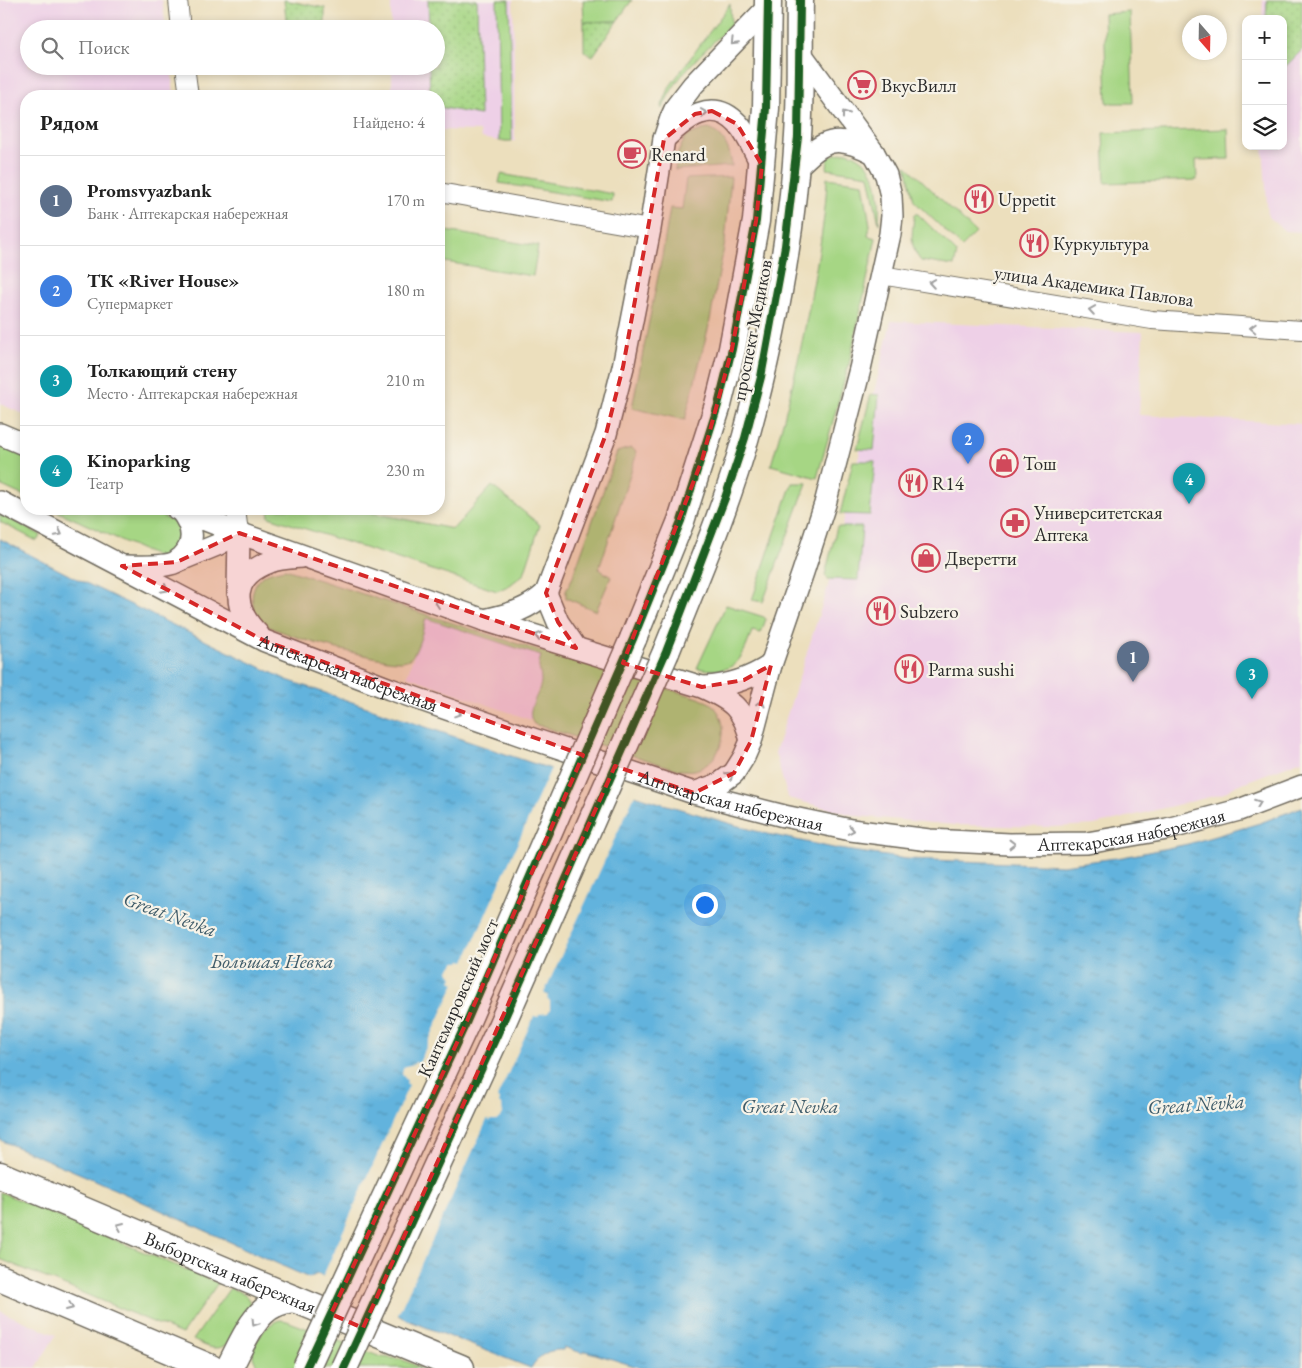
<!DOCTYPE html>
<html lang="ru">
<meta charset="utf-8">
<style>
:root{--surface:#fff;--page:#f2f2f2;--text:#222;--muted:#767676;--line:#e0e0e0;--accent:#d1495b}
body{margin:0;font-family:"EB Garamond",serif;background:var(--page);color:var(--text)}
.controls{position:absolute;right:15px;top:15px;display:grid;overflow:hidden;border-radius:10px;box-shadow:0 2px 8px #0003}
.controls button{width:45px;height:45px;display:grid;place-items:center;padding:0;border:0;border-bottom:1px solid var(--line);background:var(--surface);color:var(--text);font:25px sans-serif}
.compass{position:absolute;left:1182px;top:15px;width:45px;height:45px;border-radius:50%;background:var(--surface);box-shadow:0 2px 8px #0003;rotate:160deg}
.you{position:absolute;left:704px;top:904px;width:18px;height:18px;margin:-12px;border:4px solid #fff;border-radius:50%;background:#1a73e8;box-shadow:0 0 0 8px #1a73e833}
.badge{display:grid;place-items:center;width:32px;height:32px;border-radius:50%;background:var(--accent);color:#fff;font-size:16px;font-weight:700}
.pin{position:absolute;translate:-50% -41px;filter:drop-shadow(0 1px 2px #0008)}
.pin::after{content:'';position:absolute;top:26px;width:18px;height:15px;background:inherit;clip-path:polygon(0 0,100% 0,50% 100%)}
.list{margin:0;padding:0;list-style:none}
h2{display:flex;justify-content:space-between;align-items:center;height:65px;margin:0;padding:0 20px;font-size:21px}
h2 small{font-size:16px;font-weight:400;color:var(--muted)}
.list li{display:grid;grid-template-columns:32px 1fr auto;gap:15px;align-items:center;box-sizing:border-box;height:90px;padding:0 20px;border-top:1px solid var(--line)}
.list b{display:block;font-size:19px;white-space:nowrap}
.list p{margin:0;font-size:16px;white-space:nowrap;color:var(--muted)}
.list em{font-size:16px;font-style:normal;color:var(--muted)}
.icon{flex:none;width:28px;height:28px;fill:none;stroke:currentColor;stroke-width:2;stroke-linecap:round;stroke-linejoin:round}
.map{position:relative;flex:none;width:1302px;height:1368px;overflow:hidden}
.search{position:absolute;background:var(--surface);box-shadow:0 2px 8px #0003;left:20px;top:20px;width:425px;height:55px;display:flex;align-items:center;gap:12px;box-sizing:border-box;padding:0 18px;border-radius:28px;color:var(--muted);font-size:19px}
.panel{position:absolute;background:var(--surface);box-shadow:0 2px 8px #0003;left:20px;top:90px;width:425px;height:425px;border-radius:20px}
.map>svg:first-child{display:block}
.built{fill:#eed0e7}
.grass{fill:#a6d684;stroke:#688058}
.park{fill:url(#park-dots);stroke:#688058}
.water{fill:url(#water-ripples);stroke:#466f84}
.pier{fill:#ecdfbd}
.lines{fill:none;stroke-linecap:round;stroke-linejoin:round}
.minor-casing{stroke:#6f6a5e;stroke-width:20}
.tertiary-casing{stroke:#6f6a5e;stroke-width:24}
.primary-casing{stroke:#6f6a5e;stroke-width:29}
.minor{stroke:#fff;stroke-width:18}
.tertiary{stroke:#fff;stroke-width:21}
.primary{stroke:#fff;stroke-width:26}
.primary-bridge-casing{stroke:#6f6a5e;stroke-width:29;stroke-linecap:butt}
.primary-bridge{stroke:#fff;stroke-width:26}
.cycleway-casing{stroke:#f7f3e8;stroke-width:11}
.cycleway{stroke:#1b5e20;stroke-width:8}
.oneway{stroke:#a0a0a0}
.marked{fill:#d62828;fill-opacity:0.2;stroke:#d62828;stroke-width:4;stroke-dasharray:10 6;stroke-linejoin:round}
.labels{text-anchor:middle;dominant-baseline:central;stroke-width:4.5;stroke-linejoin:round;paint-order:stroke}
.poi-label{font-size:19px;fill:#2b2b2b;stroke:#f7f3e8;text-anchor:start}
.street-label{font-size:19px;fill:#2b2b2b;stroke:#f7f3e8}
.water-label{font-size:20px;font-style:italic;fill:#3e5b69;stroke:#f7f3e8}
</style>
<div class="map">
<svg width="1302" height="1368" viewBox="0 0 1302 1368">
<defs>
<pattern id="park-dots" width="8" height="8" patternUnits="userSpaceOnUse" patternTransform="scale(1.25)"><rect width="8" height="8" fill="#a6d684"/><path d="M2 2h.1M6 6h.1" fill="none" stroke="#8fb872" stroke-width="1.8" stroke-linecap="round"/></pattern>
<pattern id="water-ripples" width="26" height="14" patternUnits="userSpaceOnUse" patternTransform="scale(1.25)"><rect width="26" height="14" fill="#62b3dd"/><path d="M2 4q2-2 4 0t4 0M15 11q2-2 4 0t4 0" fill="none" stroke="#5192b3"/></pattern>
</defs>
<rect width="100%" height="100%" fill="#f7f3e8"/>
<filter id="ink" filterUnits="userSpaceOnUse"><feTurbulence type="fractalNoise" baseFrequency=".02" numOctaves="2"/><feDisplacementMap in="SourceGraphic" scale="10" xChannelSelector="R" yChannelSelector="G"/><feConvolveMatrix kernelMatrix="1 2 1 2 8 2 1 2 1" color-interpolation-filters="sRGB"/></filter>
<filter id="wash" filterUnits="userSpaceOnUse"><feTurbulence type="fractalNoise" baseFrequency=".0096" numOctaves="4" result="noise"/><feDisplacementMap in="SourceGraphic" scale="20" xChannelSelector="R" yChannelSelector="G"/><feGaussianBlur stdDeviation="1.12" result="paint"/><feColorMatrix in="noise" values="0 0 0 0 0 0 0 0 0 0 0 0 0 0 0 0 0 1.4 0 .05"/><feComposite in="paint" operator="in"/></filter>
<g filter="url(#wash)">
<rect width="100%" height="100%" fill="#ecdfbd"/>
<g class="built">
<path d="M0,0H162L166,29H29V66H171L174,96H26V415L0,404Z"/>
<path d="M391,0H513L515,141H499L481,138L480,131L439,130V96H392V66H436V29H391Z"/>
<path d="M1263,0H1302V232L1285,231L1268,217L1263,146H1283V19H1262Z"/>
<path d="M891,321L1143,332L1139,415L1302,424V760L1237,785L1222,794L1094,825L1052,827L955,825L857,816L788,798L775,753L828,586Z"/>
<path d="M426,618L541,656L538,666L541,681L530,712L531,720L407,676Z"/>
<path d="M0,1311L56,1335L36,1368H0Z"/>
</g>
<g class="grass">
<path d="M497,0H509L512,141H499Z"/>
<path d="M583,0H632L617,21L584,22Z"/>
<path d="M730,4L731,25C706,50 675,75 663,108H661L670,86Z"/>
<path d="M1130,12L1133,103H1107L1104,14Z"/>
<path d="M709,129C725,136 730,150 732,166L675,170L678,153L686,136L702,130Z"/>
<path d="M1228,129L1229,159L1196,160L1197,180L1105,183L1103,133Z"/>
<path d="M848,152C880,163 880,195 879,224L869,175L827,169L828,158L836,154Z"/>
<path d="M906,165L976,233L962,247L914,201Z"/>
<path d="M501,174L613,194L612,202L499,183Z"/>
<path d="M731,177L725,242L709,325L685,420L632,408L662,256L670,208L682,209L686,179Z"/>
<path d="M827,178L863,183L870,225L868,236L876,238L849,364L817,478L771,465C789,404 803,343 814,280C820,246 826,212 827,178Z"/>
<path d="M914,214H918L957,253L954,266L921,261C908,245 913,233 914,214Z"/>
<path d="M439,230L538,246L533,276L439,261Z"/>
<path d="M871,394L879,395L874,450L857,449Z"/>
<path d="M0,446L26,458V497L0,485Z"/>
<path d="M631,448L636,451V456L599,569L611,577L596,611L566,598V590L572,579L617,452Z"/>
<path d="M853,461H875L870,515L840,514Z"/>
<path d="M792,483H807L763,602L752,600Z"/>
<path d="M492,486L540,525L524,574L510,585L497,591L269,517L268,509H353L453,529Z"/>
<path d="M52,509H145L175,522L181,527L184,534L178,553L158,557Z"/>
<path d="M0,514L41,535L37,541L0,522Z"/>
<path d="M837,527H862L858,580L828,579L825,575Z"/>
<path d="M285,569L521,645L699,698C702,700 706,701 710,703C734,721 723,763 695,770C691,771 684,770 679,770L534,724C523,709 542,695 541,679C540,667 537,669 541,656L426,618C423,628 418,654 409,659C403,662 395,661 388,660C354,653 320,646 288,634C281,631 272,629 266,625C256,617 250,603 253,591C258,573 270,572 285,569Z"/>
<path d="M726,605L764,617L766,619L761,633L752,631C741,664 733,675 697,668Z"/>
<path d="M0,1192L218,1283L182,1334L0,1259Z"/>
<path d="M230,1288C240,1292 251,1295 250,1308C243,1320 231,1349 216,1348C208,1348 200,1343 193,1340Z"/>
<path d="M280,1320L287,1321L381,1357L400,1359L422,1368H260C256,1364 253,1360 253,1354C253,1340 268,1323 280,1320Z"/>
</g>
<g class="park">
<path d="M284,0L325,8V29H287Z"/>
<path d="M428,0H477L480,115L439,107V96H430L429,66H436V29H429Z"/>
<path d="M1267,0H1302V50L1283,69V19H1266Z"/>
<path d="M617,21L593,56L584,51V22Z"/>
</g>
<path class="water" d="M0,539L65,573L287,680L532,763L660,803L759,832L838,849L907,859L1063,865L1123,857L1188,844L1260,823L1302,807V1368H641L586,1351L582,1353L564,1347L563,1350C548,1349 539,1355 531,1368L410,1321L394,1313L392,1307L317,1274L309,1278L88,1177L0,1140Z"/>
<path class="pier" d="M552,766L636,792L544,993L548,996L547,998L550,1001V1009L548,1013L540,1014L538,1017L534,1016L497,1098L500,1100L499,1103L502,1106L503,1114L500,1118L496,1120H491L490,1121L487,1120L397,1317L392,1315L390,1309L322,1278L409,1085L406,1083L407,1081L402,1074L403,1069L406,1066L414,1064L415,1062L419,1063L455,983L451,981L453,978L449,971L450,968L456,962H460L461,960L465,961Z"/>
</g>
<g filter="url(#ink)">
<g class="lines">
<defs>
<g id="minor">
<path d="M178,0L181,29"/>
<path d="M185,66L189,96"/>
<path d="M439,192L650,229"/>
<path d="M881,275L1152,320L1302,330"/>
<path d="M236,509L239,533"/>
</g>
<g id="tertiary">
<path d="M664,139C685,119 712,96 738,124C748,135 754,152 762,165"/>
<path d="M795,169C825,139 834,133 874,153"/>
<path d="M0,434L26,445"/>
<path id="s1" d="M0,502L265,641L390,689L521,735L694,793L784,816L851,830L929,840L1010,844L1087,843L1167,829L1239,810L1302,786"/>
<path d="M177,509L239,533L484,620L702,687C731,700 744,708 751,741"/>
<path d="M178,561L217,545L239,533"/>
<path d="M125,566C139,566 164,568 176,562C177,561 181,557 182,557C197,542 192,525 181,511"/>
<path d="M238,593L239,533"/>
<path d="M546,593L558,622L576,648"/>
<path d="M484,620C510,614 526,611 546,593L606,434L623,367L650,229L664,139L671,118L676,107L693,85L768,7"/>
<path d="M258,634C231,607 231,576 270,562C280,558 291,558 301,557"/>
<path d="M704,687C729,686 750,679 771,665"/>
<path d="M694,793L719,784L734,773L744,757L751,741L771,665L803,572L825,504L860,369L890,234L892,216L891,196L886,175L874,153L799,51"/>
</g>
<g id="primary">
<path d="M633,639L681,521L718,405L732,349L756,221L766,108L768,0"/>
<path d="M666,652C694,582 726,509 746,436C772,341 792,234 798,136C801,91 799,45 800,0"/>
<path id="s2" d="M0,1175L229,1272L461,1368"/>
<path d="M0,1278L211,1368"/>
<path d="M229,1368C240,1348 253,1313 275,1304C281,1301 288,1300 294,1299"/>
</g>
</defs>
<use href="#minor" class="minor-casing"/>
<use href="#tertiary" class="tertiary-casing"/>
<use href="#primary" class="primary-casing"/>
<use href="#minor" class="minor"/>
<use href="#tertiary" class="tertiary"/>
<use href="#primary" class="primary"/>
<defs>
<g id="primary-bridge">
<path d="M306,1368L467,1021L633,639"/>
<path d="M344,1368L498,1033L666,652"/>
</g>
</defs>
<use href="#primary-bridge" class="primary-bridge-casing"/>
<use href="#primary-bridge" class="primary-bridge"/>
<defs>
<g id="cycleway">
<path d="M306,1368L467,1021L633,639L681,521L718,405L732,349L756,221L766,108L768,0"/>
<path d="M344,1368L498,1033L666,652L725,498L745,438L761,377L785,246L798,137L800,0"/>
</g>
</defs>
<use href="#cycleway" class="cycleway-casing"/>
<use href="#cycleway" class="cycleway"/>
</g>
<defs><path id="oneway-chevron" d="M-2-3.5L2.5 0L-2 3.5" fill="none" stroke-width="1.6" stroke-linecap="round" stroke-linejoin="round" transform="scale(1.25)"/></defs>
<g class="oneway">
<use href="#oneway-chevron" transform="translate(734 42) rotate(134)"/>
<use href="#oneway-chevron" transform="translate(704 113) rotate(-8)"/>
<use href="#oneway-chevron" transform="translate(845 114) rotate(-126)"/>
<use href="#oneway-chevron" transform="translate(932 283) rotate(-171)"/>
<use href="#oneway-chevron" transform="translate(1092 310) rotate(-171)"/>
<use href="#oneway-chevron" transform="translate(1253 328) rotate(-177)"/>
<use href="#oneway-chevron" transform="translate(59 533) rotate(28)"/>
<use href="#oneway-chevron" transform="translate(165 589) rotate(28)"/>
<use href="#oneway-chevron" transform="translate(438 603) rotate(-161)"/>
<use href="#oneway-chevron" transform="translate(538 636) rotate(-163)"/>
<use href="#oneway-chevron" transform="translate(761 703) rotate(-75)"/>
<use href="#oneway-chevron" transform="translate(458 713) rotate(19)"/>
<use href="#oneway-chevron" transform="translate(730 775) rotate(-41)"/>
<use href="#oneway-chevron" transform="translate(1258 803) rotate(-21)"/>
<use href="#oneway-chevron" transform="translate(851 830) rotate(10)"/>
<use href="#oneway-chevron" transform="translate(1012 844)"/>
<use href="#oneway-chevron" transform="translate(120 1226) rotate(-157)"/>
<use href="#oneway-chevron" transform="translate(70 1307) rotate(23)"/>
<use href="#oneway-chevron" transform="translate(255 1323) rotate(122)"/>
</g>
</g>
<path class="marked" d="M712,111L737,124L762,165L756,221L732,349L702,460L623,663L702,687L744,680L771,665L751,741L734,773L694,793L615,766L363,1328L331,1314L467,1021L583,755L265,641L122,566L177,562L239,533L576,648L558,622L546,593L606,434L623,367L664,139L695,114Z"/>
<defs>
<symbol id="supermarket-ring" viewBox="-11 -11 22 22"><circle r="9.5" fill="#f7f3e8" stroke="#d1495b" stroke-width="1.5"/><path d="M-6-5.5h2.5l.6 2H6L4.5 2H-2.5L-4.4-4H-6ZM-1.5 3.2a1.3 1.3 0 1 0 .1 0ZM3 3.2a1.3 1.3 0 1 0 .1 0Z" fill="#d1495b"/></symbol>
<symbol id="cafe-ring" viewBox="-11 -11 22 22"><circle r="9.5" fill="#f7f3e8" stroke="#d1495b" stroke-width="1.5"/><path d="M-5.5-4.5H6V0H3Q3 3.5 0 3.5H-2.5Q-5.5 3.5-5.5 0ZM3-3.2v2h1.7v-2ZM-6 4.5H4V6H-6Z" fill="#d1495b"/></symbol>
<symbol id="restaurant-ring" viewBox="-11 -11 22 22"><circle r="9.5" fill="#f7f3e8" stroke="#d1495b" stroke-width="1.5"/><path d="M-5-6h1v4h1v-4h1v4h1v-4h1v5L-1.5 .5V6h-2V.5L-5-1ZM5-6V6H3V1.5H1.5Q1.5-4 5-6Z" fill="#d1495b"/></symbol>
<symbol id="shop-ring" viewBox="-11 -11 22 22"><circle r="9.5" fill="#f7f3e8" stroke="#d1495b" stroke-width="1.5"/><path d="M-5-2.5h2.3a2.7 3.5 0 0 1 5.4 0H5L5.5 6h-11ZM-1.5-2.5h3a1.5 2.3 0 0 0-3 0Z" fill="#d1495b"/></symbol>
<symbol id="pharmacy-ring" viewBox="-11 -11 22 22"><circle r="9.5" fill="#f7f3e8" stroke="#d1495b" stroke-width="1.5"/><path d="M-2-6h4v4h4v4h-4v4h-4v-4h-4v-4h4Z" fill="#d1495b"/></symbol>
</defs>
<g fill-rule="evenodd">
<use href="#supermarket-ring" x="846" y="69" width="32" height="32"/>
<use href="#cafe-ring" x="616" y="138" width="32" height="32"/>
<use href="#restaurant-ring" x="963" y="183" width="32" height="32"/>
<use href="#restaurant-ring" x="1018" y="227" width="32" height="32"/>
<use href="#shop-ring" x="988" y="447" width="32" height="32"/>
<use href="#restaurant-ring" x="897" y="467" width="32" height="32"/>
<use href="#pharmacy-ring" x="999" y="507" width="32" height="32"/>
<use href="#shop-ring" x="910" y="542" width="32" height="32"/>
<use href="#restaurant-ring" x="865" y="595" width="32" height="32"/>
<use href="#restaurant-ring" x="893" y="653" width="32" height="32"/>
</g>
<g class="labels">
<g class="poi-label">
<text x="881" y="85">ВкусВилл</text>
<text x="651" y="154">Renard</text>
<text x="998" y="199">Uppetit</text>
<text x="1053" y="243">Куркультура</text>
<text x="1023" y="463">Тош</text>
<text x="932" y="483">R14</text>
<text x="1034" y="512">Университетская<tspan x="1034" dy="22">Аптека</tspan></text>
<text x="945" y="558">Дверетти</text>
<text x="900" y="611">Subzero</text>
<text x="928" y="669">Parma sushi</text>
</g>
<g class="street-label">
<text transform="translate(1094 286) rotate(8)">улица Академика Павлова</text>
<text transform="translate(752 330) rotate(-79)">проспект Медиков</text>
<text stroke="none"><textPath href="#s1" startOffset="388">Аптекарская набережная</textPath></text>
<text stroke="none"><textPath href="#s1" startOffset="792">Аптекарская набережная</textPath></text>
<text stroke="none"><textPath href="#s1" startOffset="1198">Аптекарская набережная</textPath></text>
<text transform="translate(458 998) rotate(-66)">Кантемировский мост</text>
<text stroke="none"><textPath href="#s2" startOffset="250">Выборгская набережная</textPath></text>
</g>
<g class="water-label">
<text transform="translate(170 914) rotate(20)">Great Nevka</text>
<text x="272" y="961">Большая Невка</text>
<text transform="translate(1196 1104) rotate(-4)">Great Nevka</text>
<text x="790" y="1106">Great Nevka</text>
</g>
</g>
</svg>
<div class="controls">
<button>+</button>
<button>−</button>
<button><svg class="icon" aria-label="layers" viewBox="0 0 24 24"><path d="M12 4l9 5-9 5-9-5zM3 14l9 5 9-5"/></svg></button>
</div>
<svg class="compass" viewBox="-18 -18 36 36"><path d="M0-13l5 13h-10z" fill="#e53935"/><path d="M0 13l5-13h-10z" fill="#767676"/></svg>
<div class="you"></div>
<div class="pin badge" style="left:1133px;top:682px;background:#5c6f8a">1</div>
<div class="pin badge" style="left:968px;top:464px;background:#3f7fe0">2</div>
<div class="pin badge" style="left:1252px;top:699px;background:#0f9aa8">3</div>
<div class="pin badge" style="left:1189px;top:504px;background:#0f9aa8">4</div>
<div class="search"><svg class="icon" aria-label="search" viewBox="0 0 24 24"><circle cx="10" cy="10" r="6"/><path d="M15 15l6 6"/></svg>Поиск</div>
<section class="panel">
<h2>Рядом<small>Найдено: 4</small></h2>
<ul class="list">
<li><span class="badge" style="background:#5c6f8a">1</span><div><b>Promsvyazbank</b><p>Банк · Аптекарская набережная</p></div><em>170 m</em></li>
<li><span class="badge" style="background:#3f7fe0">2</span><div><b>ТК «River House»</b><p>Супермаркет</p></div><em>180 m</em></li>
<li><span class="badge" style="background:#0f9aa8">3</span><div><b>Толкающий стену</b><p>Место · Аптекарская набережная</p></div><em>210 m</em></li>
<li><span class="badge" style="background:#0f9aa8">4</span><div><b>Kinoparking</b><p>Театр</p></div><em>230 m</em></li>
</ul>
</section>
</div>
